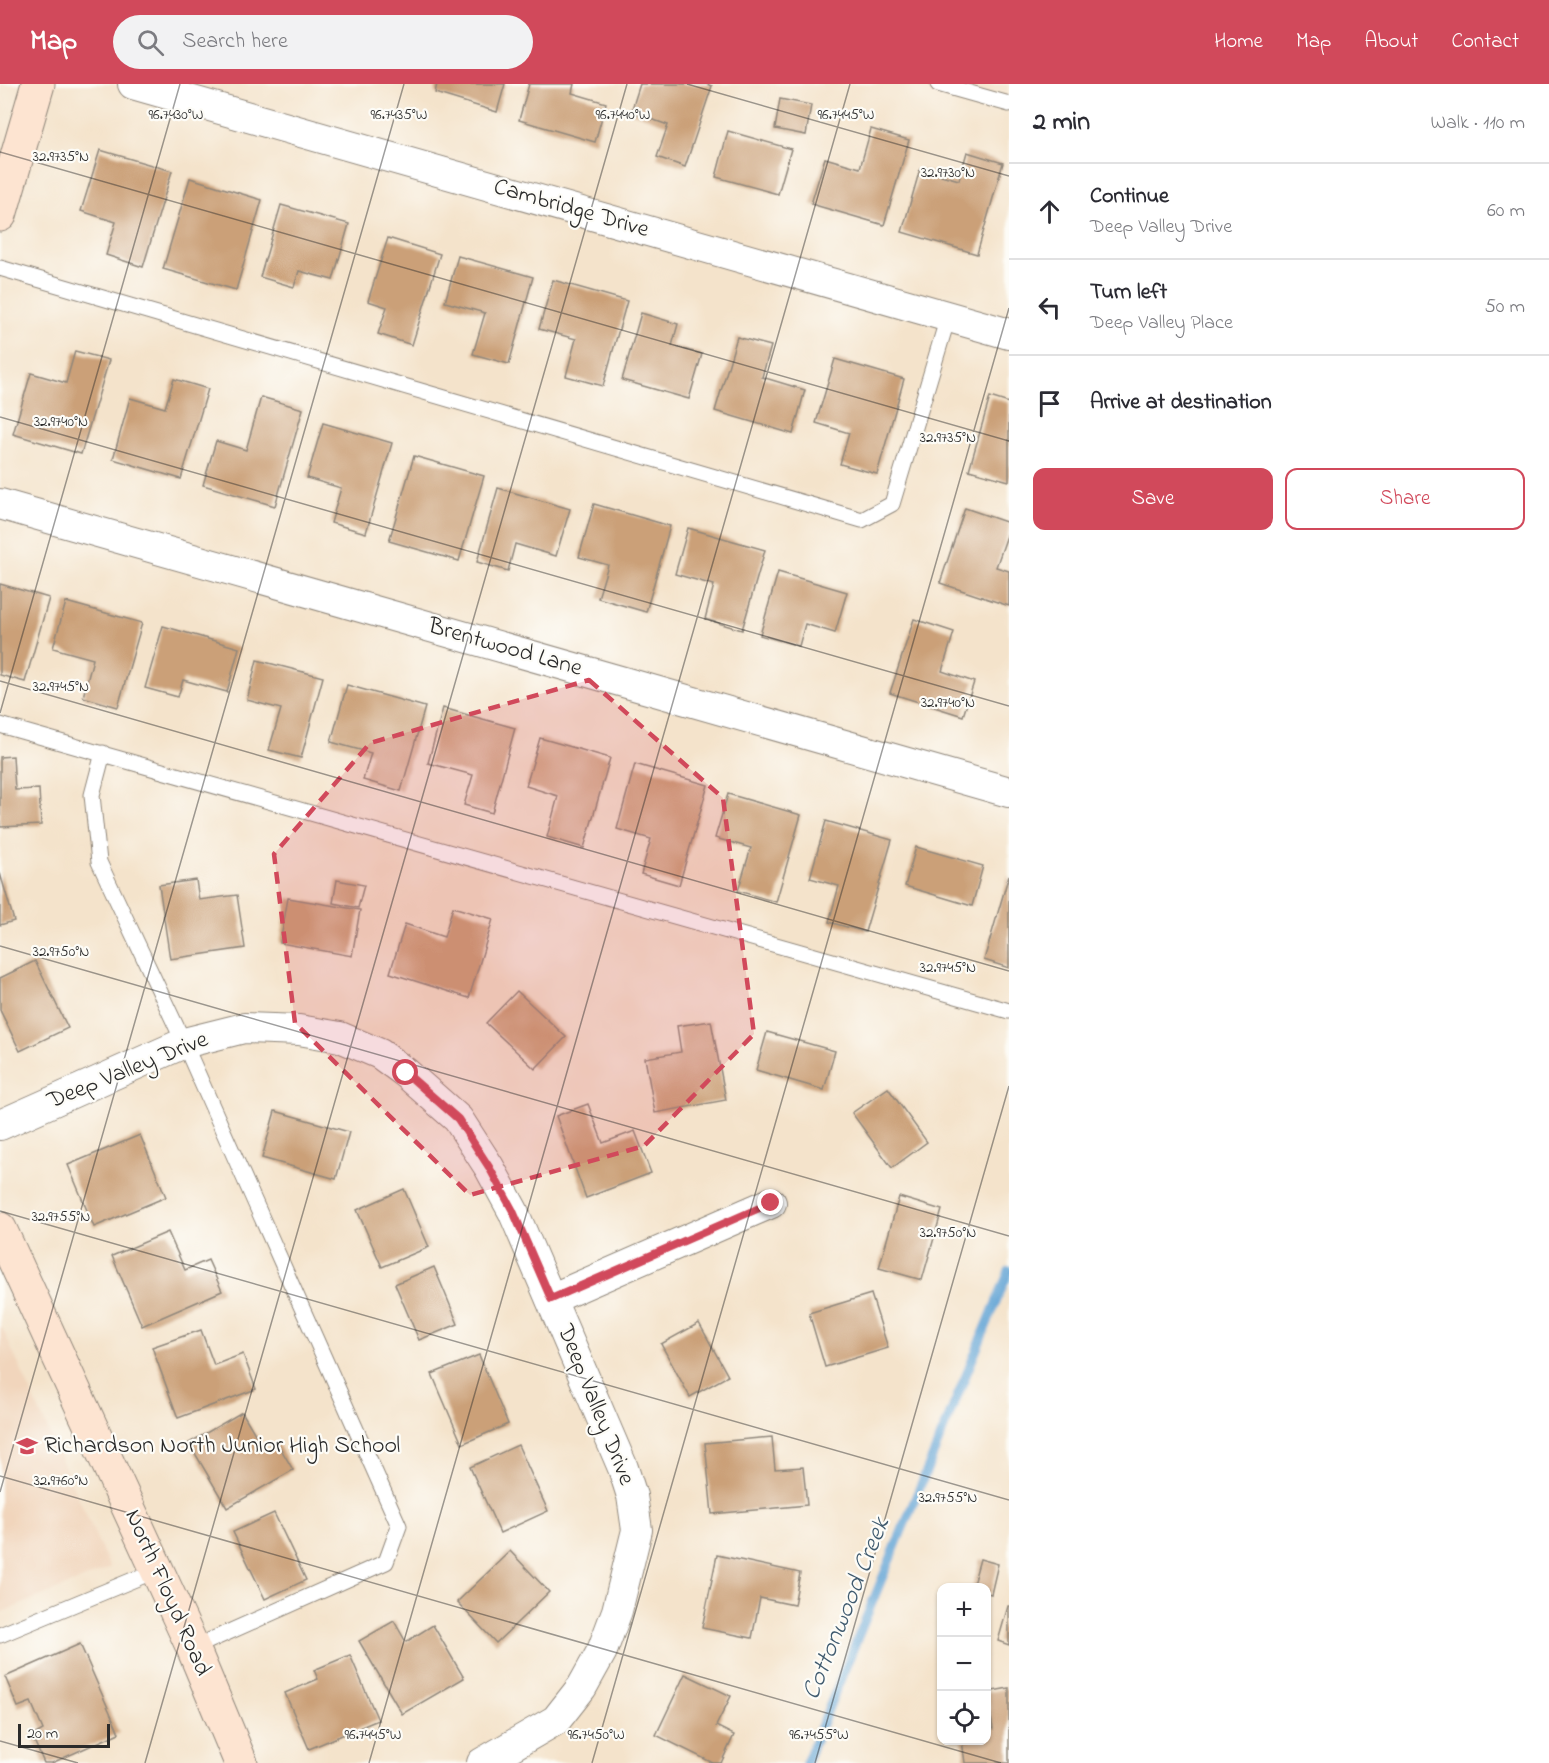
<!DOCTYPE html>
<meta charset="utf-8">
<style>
:root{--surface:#fff;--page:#f2f2f3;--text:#2b2b33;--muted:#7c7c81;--line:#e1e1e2;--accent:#d1495b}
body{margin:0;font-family:"Indie Flower",sans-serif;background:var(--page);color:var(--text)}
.controls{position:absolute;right:18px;bottom:18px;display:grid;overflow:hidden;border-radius:12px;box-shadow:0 2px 4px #0004}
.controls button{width:54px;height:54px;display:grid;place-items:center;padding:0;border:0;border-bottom:2px solid var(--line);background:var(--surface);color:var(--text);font:30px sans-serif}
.scale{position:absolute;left:18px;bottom:15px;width:92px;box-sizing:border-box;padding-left:6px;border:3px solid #2b2b2b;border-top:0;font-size:16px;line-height:21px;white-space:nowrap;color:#2b2b2b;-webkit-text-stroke:4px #fdfcf7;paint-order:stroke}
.stop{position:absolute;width:18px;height:18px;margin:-14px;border:4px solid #d1495b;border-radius:50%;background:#fff}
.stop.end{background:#d1495b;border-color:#fff;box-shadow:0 2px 6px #0008}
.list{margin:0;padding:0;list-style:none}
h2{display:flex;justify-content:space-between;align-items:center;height:78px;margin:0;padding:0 24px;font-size:26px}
h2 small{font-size:20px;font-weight:400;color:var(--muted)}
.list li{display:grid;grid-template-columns:39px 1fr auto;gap:18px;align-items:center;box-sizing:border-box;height:96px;padding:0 24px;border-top:2px solid var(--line)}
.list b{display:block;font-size:22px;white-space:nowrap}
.list p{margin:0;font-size:20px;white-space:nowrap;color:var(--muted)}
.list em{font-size:20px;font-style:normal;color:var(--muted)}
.actions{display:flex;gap:12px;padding:18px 24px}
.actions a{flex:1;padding:14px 0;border:2px solid var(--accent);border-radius:12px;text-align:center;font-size:21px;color:var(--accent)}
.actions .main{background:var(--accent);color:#fff}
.icon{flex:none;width:33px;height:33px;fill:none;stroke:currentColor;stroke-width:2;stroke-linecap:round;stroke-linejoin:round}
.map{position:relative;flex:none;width:1009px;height:1679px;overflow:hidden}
header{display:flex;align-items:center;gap:36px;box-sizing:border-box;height:84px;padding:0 30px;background:var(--accent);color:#fff}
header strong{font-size:28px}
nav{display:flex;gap:33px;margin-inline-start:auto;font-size:21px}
.search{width:420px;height:54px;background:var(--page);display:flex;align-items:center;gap:15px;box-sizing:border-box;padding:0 21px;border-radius:33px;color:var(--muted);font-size:22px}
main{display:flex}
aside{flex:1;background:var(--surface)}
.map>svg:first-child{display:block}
.built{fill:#f1d5bc}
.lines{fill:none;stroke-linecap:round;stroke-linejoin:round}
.stream{stroke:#60a3d4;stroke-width:9}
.building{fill:#cba078}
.lane-casing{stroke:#90877b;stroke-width:17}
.street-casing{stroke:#90877b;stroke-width:32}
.secondary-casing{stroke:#90877b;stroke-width:35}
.lane{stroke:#fff;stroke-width:15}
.street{stroke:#fff;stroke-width:30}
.secondary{stroke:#fde4d1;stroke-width:33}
.route{stroke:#d1495b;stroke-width:8}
.marked{fill:#d1495b;fill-opacity:0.2;stroke:#d1495b;stroke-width:4.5;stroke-dasharray:12 8;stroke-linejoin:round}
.ticks{fill:none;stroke:#2b2b2b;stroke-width:1.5;stroke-opacity:0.45}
.labels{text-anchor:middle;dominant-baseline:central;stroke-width:4.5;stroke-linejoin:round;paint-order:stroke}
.street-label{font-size:24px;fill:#2b2b2b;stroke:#fdfcf7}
.poi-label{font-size:24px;fill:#2b2b2b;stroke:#fdfcf7;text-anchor:start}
.water-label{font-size:26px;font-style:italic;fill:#405b6f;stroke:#fdfcf7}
.ticks-label{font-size:15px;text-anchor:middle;fill:#2b2b2b;stroke:#fdfcf7;stroke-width:4.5;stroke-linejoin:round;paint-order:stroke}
</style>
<header>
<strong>Map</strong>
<div class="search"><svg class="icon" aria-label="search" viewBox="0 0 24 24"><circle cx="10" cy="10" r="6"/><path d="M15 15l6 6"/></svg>Search here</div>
<nav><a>Home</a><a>Map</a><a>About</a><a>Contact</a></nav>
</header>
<main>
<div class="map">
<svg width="1009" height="1679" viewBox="0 0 1009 1679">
<rect width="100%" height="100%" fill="#fdfcf7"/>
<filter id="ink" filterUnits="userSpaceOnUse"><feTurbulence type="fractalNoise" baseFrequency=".0167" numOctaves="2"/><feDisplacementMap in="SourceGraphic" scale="12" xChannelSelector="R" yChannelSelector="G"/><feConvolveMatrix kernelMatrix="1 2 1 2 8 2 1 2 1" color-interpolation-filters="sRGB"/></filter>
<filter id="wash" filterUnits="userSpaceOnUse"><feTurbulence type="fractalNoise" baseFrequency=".008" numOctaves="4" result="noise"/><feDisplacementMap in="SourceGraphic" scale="24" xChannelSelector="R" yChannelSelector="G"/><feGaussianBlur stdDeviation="1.35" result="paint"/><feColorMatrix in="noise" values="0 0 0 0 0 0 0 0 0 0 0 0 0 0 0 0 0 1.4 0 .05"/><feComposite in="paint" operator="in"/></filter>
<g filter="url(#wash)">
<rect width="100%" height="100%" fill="#f4e3cb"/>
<path class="built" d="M0,1239L110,1484L0,1529Z"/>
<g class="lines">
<path class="stream" d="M806,1679L1009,1187"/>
</g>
<g id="blocks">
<g class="building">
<path d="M437,0H505L497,28L435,9Z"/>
<path d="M529,0H574L572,9L606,19L595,58L519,36Z"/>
<path d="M640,0H706L712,2L685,83L657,73L668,41L631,28Z"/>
<path d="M780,15L811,21L806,51L775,45Z"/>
<path d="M871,45L909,56L884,141L811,120L825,74L860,84Z"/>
<path d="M728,47L791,65L778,110L716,93Z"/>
<path d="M100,66L172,87L143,183L106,171L116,138L81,127Z"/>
<path d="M967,68L1003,79L977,170L902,148L920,85L959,96Z"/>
<path d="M190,94L262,116L236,206L163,185Z"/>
<path d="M281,121L349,140L333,196L299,187L294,203L260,193Z"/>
<path d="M388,154L440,170L412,261L378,250L387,223L368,217Z"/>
<path d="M458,172L533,193L509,280L473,270L485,229L445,218Z"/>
<path d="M553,196L627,217L603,302L566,292L576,255L539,245Z"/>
<path d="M641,229L678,240L672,262L702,270L689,315L622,296Z"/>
<path d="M737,253L771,262L762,293L805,306L793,350L715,327Z"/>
<path d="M75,267L109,276L81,370L13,350L31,289L66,299Z"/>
<path d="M835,275L904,295L877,390L840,380L849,349L816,339Z"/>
<path d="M174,295L208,305L181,395L113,375L130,314L165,324Z"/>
<path d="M261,313L303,325L275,422L203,401L216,357L246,366Z"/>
<path d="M990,313L1009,319V397L969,386Z"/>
<path d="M323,339L392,359L366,449L331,439L341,404L307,394Z"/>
<path d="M414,372L484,392L459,477L389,457Z"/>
<path d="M498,404L570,425L556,472L515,460L508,487L477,478Z"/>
<path d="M594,420L670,442L646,528L598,514L608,481L579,473Z"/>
<path d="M965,424L1009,439V446L996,483L1009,487V522L940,499Z"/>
<path d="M688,444L765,466L742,546L705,535L714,501L675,490Z"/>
<path d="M778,488L847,508L835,549L805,540L799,562L760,551Z"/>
<path d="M0,500L49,514L25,598L0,591Z"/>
<path d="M66,518L142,539L118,623L83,613L93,575L53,564Z"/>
<path d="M914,535L954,548L942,587L974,598L963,632L890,609Z"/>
<path d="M163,542L239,564L227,608L183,596L178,613L145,604Z"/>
<path d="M257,576L323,593L301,674L269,666L281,625L247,616Z"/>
<path d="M347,601L425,623L401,707L363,696L371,669L331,658Z"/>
<path d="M443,624L515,644L492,729L464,721L473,691L428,679Z"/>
<path d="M540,654L610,674L584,764L547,753L558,712L526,702Z"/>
<path d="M13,672L15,706L39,705L41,741L0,743V673Z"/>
<path d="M635,680L708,701L679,801L641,790L651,755L617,745Z"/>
<path d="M728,710L801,731L776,818L738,807L751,764L715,754Z"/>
<path d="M826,737L892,756L865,848L829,838L839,802L810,794Z"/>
<path d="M916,763L983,782L972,822L905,802Z"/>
<path d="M0,789L14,837L0,841Z"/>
<path d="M1009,791V884L984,876Z"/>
<path d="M196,796L199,816L237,811L245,864L170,875L159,801Z"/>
<path d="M337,796L364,801L358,824L333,819Z"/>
<path d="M288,814L360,826L352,872L280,859Z"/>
<path d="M453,823L493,835L469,914L390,889L405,840L444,853Z"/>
<path d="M35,877L68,944L20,967L0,926V894Z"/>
<path d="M517,907L566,953L535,985L486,939Z"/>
<path d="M711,937L726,1016L655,1029L645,974L681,968L677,942Z"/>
<path d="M767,948L835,967L824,1006L756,986Z"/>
<path d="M888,1004L927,1058L892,1084L852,1029Z"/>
<path d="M588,1020L603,1059L635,1047L651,1089L586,1114L556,1032Z"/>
<path d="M275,1027L349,1048L336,1095L262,1074Z"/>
<path d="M140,1051L166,1113L94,1143L68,1081Z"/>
<path d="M404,1105L429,1163L382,1183L357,1126Z"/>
<path d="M899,1113L942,1126L922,1196L879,1184Z"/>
<path d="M168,1148L185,1186L208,1176L222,1207L142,1242L112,1172Z"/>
<path d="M434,1183L458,1240L419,1256L395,1200Z"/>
<path d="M871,1210L888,1264L825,1283L809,1229Z"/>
<path d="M699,1239L728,1292L690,1313L661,1260Z"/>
<path d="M201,1246L214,1281L243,1270L256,1305L178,1334L152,1263Z"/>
<path d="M479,1271L508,1340L462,1360L432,1290Z"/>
<path d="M242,1328L265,1367L278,1360L293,1386L227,1424L189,1359Z"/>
<path d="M772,1353L775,1385L803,1383L807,1421L712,1430L705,1359Z"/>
<path d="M518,1361L548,1427L500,1449L470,1383Z"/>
<path d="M274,1429L306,1496L265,1515L233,1448Z"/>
<path d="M510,1467L549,1508L496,1559L457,1518Z"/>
<path d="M717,1471L800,1489L794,1521L760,1514L752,1554L702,1544Z"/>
<path d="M980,1475L998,1480L991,1510L987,1509V1504H972Z"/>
<path d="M1008,1522H1009V1561L998,1557Z"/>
<path d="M394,1537L406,1558L433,1541L464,1594L402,1630L359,1557Z"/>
<path d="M80,1560L119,1649L52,1679H44L32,1652L43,1646L31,1618L18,1623L5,1593Z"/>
<path d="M350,1571L378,1636L309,1665L285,1609L318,1595L314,1586Z"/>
<path d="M685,1590L731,1612L716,1642L734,1651L721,1679H713L656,1651Z"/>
<path d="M1009,1604V1679H965L962,1656H987V1646L993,1645L987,1608Z"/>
</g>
</g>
</g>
<g filter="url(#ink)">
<use href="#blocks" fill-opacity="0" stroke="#90877b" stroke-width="1.5"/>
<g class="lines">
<defs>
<g id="lane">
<path d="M938,0L1009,20"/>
<path d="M0,184L862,436L892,420L948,233"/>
<path d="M0,641L1009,927"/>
<path d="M103,669L92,711L99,778L184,959L399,1442L386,1478L193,1564"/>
<path d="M0,1551L157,1486"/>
</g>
<g id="street">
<path d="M133,0L1009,250"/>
<path d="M0,420L1009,708"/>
<path d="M0,1041L184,959L244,944L299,946L340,953L380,970L406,989L458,1035L489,1083L513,1127L623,1384L632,1412L637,1446L617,1527L602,1567L582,1603L556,1636L482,1679"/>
<path d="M551,1215L771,1119"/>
</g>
<g id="secondary">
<path d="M0,131L38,0"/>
<path d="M0,1145L193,1564L241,1679"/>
</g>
</defs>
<use href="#lane" class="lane-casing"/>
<use href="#street" class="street-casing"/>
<use href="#secondary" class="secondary-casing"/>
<use href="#lane" class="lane"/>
<use href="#street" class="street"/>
<use href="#secondary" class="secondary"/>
</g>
</g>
<g class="lines" filter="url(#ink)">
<path class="route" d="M406,989L458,1035L489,1083L513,1127L551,1215L771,1119"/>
</g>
<path class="marked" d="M589,596L723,714L754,950L644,1062L470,1111L295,939L274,770L370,659Z"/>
<path class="ticks" d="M687,0L1009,92M0,68L1009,357M0,333L1009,622M0,597L1009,887M0,629L180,0M0,862L1009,1152M0,1127L1009,1416M0,1392L1001,1679M0,1408L404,0M0,1657L78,1679M145,1679L627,0M369,1679L850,0M592,1679L1009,224M815,1679L1009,1002"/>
<defs>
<symbol id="school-bare" viewBox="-9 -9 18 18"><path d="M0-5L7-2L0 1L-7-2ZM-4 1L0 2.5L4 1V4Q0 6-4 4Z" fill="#d1495b" stroke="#fdfcf7" stroke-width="2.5" paint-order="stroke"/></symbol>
</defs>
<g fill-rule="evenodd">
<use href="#school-bare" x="12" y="1347" width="30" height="30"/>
</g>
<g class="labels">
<g class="street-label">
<text transform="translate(571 125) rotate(16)">Cambridge Drive</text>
<text transform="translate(505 564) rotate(16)">Brentwood Lane</text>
<text transform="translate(128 987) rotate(-22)">Deep Valley Drive</text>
<text transform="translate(595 1321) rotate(68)">Deep Valley Drive</text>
<text transform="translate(167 1509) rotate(66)">North Floyd Road</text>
</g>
<g class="poi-label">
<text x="44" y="1362">Richardson North Junior High School</text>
</g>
<g class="water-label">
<text transform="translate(847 1525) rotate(-68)">Cottonwood Creek</text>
</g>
</g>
<g class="ticks-label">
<text x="176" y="35">96.7430°W</text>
<text x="399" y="35">96.7435°W</text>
<text x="623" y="35">96.7440°W</text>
<text x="846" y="35">96.7445°W</text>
<text x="61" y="77">32.9735°N</text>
<text x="948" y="93">32.9730°N</text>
<text x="61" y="342">32.9740°N</text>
<text x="948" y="358">32.9735°N</text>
<text x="61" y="607">32.9745°N</text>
<text x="948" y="623">32.9740°N</text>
<text x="61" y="872">32.9750°N</text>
<text x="948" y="888">32.9745°N</text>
<text x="61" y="1137">32.9755°N</text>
<text x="948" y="1153">32.9750°N</text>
<text x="61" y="1401">32.9760°N</text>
<text x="948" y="1418">32.9755°N</text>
<text x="373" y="1655">96.7445°W</text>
<text x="596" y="1655">96.7450°W</text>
<text x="819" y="1655">96.7455°W</text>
</g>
</svg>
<div class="controls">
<button>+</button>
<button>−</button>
<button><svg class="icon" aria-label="locate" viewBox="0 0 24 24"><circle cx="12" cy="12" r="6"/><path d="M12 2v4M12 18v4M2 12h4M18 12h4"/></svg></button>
</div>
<div class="scale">20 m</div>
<div class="stop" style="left:406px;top:989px"></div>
<div class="stop end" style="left:771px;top:1119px"></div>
</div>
<aside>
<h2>2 min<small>Walk · 110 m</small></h2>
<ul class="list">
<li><svg class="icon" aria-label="ahead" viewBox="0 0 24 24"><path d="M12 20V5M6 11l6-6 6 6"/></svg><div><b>Continue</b><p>Deep Valley Drive</p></div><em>60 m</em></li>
<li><svg class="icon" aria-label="left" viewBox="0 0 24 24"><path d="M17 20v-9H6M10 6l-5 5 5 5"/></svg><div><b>Turn left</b><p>Deep Valley Place</p></div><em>50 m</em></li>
<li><svg class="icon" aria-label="arrive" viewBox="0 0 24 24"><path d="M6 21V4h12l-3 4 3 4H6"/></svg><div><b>Arrive at destination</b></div></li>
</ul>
<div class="actions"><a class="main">Save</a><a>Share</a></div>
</aside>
</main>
